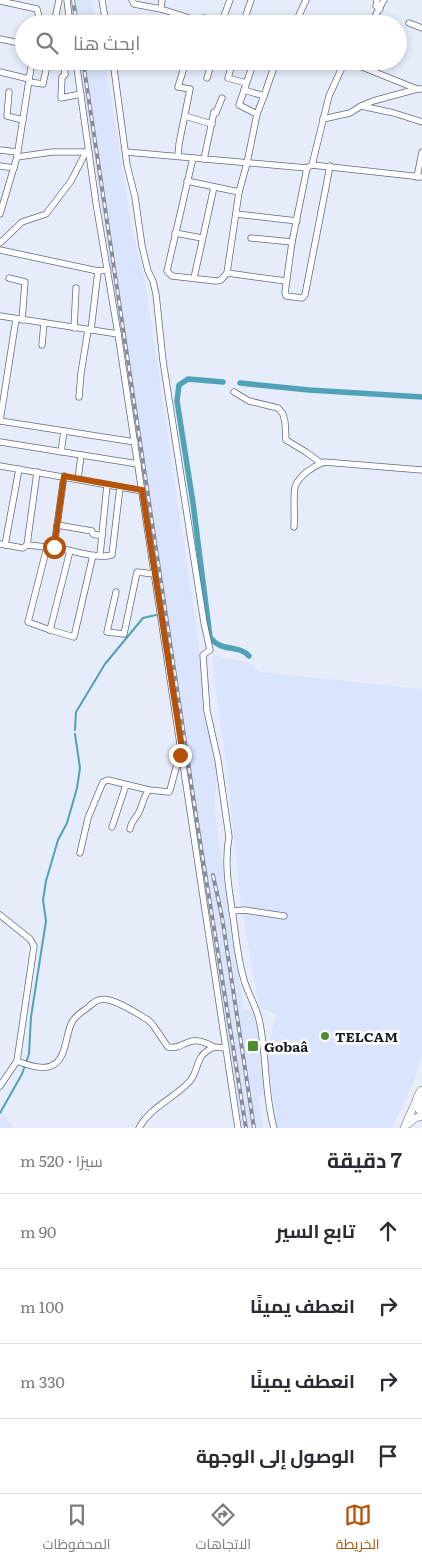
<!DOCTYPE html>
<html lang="ar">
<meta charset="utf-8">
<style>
:root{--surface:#fff;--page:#f7f7f7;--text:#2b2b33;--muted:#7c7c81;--line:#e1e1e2;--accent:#b45309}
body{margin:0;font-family:Literata,Cairo,serif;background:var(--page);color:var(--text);direction:rtl}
.stop{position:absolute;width:15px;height:15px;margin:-11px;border:4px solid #b45309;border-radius:50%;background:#fff}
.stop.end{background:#b45309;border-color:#fff;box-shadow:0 1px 5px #0008}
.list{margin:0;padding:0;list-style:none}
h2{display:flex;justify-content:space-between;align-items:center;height:65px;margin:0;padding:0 20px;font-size:21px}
h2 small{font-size:16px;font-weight:400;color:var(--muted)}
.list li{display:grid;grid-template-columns:32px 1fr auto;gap:15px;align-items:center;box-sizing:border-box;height:75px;padding:0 20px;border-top:1px solid var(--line)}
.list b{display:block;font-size:19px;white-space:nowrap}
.list em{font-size:16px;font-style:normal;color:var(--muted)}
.icon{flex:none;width:28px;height:28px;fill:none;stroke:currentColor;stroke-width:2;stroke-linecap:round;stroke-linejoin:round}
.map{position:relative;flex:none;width:422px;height:1128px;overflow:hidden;direction:ltr}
.search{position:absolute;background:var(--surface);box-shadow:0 2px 8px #0003;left:15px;right:15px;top:15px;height:55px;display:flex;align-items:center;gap:12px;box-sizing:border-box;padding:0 18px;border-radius:28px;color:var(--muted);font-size:19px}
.sheet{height:365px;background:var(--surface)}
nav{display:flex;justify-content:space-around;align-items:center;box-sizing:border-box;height:70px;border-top:1px solid var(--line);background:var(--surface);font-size:14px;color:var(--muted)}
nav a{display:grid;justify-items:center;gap:2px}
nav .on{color:var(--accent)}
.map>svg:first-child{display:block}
.built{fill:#dae4fc}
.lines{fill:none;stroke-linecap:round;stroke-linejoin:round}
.stream{stroke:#50a2b6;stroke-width:2}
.canal{stroke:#50a2b6;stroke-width:5.5}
.minor-casing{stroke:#606b87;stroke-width:7}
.tertiary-casing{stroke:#606b87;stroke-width:8}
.primary-casing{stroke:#606b87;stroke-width:10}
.minor{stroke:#fff;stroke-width:5.5}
.tertiary{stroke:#fff;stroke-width:7}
.primary{stroke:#fff;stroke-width:9}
.rail-casing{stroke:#888d9a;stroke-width:4}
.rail{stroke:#fff;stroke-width:2;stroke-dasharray:5.5;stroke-linecap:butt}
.route{stroke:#b45309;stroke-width:6}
.poi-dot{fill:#4e8e30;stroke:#fff;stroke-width:2}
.labels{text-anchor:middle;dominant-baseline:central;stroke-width:5;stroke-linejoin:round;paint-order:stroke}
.poi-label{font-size:14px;font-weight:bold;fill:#161a26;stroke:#fff;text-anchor:start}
</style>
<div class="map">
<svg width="422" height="1128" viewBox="0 0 422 1128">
<rect width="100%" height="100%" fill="#e6ecf9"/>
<g class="built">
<path d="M69,0H92L96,24H73Z"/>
<path d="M79,61H105L131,224L145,282L217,769L214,808L217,830L244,1011L255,1010L267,1094L258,1096L263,1128H242Z"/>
<path d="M212,655L250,663L259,672L422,689V1055L413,1083L392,1128H277L267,1052L276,1014L259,1007L241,904L226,759L215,685Z"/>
<path d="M3,1115L15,1128H0V1120Z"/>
</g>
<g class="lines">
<g class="stream">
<path d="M75,730L76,712L105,664L143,618L156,615"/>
<path d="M0,1113L22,1074L29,1054L31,1017L46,921L43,900L46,881L58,840L67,823L77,788L80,768L75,734"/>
</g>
<g class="canal">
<path d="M223,382L188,379L179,385L177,401L193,503L210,637C221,653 239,644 249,656"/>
<path d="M240,383L309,390L422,397"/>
</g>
<defs>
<g id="minor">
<path d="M67,0L70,24"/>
<path d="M102,0L106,24"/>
<path d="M132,0L134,4L161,9L162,0"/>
<path d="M377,0L376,6L380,9"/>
<path d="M0,1L37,9L39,17L38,24"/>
<path d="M161,9L202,22L203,18L222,23"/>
<path d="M374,18L384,0"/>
<path d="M409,23L422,28"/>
<path d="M54,24L59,0"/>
<path d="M221,24L230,0"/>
<path d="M243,24L251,0"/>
<path d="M295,24L306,0"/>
<path d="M0,39L24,44"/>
<path d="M64,61L65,75L62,77L61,98L81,94"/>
<path d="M76,61L96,203L118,334L238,1128"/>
<path d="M113,61L127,165L135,197L142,246L148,271L153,281L156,294L163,361L204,623L210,650L203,655L207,711L218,760L229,837C224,863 229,890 233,916C236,938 238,962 245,983C249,995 256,1007 259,1019C267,1054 264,1094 274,1128"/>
<path d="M233,61L228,78L246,83"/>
<path d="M347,61L417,89H422"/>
<path d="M0,72L29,79"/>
<path d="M207,78L212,61"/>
<path d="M29,82L43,84L48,61"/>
<path d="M244,90L264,96L276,61"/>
<path d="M9,92L7,116L23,120"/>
<path d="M361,106L394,113L422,122"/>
<path d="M257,114L264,96"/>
<path d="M185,116L212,124"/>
<path d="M323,119L350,113L361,106L373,101L417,89"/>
<path d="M0,150L17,152"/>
<path d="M126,152L307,168L312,165L422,177"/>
<path d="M178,156L179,144L190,89L178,87L186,61"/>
<path d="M17,157L52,152H89"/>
<path d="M193,158L167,271L172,276L216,281L221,280L227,273L239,192L247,163L257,114L239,105L254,61"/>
<path d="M204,159L214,112L216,113L222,98"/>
<path d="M312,165L329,96L345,61"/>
<path d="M0,166L14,168"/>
<path d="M307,168L292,242L285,293L286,296L302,298L305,295L330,166"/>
<path d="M417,177L422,152"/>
<path d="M187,181L239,192"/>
<path d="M0,214L17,157L32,61"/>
<path d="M236,214L297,221"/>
<path d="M175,233L202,238"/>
<path d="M251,238L292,242"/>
<path d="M0,243L22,222L46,214L71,181L86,152"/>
<path d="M0,250L98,271L108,270"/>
<path d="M227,273L286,281"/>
<path d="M9,278L25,282L22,320"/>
<path d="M194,278L214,187"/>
<path d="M0,316L118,334"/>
<path d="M74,328L76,288"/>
<path d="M91,330L98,271"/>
<path d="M42,345L44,323"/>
<path d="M234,392L249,401L278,408L283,414L285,422L286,440L306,452L321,463"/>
<path d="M79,397L81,373L88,330"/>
<path d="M0,421L135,442"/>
<path d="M0,421L16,319"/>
<path d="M0,442L138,464"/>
<path d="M61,452L64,431"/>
<path d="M0,466L142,491"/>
<path d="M78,479L81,455"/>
<path d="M57,525L92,531L93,534L102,536"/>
<path d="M294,527C295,517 293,497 295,487C299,475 314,466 324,462L422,470"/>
<path d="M0,544L23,548L27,545L37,472"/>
<path d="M5,545L19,469"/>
<path d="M27,545L47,547"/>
<path d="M54,547L64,476"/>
<path d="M93,555L74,637L50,630L28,622L47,547C67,547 93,560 112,555L120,487"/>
<path d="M100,555L107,485"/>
<path d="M116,592L107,632L124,634L137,572L154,574"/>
<path d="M50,630L70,551"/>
<path d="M112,827L126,785"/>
<path d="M130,829C131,822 135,819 138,814C143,806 142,798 149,790"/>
<path d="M80,853L88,818L103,782L108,780L149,790L169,792L170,790L180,753"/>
<path d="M232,911L244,910L284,916"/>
<path d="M0,915L30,939L34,946L17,1061L0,1086"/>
<path d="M17,1061C27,1065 41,1070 51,1066C67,1060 65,1035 72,1022C76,1016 81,1012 86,1009C90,1006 94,1001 99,1000C110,995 138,1014 148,1020L153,1025L168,1047C185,1051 187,1031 214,1047"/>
<path d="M139,1128C150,1107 175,1098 190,1081C198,1072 196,1058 207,1051C213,1046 218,1047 225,1048"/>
</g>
<g id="tertiary">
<path d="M408,1124L415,1118L422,1116"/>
<path d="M404,1128L417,1099"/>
</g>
<path id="primary" d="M422,1091C416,1098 416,1105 422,1112"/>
</defs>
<use href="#minor" class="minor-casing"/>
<use href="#tertiary" class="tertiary-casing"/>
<use href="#primary" class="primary-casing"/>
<use href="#minor" class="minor"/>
<use href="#tertiary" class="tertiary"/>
<use href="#primary" class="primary"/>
<defs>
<g id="rail">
<path d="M73,0L77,24"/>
<path d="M83,61L197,822L246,1128"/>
<path d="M213,875L222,917L254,1128"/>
</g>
</defs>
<use href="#rail" class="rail-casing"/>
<use href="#rail" class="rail"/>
</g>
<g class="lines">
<path class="route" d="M54,547L64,476L142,490L182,749L180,755"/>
</g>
<g class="poi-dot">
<circle cx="325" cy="1036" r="5"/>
<rect x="247" y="1040" width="12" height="12" rx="2.5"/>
</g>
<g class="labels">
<g class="poi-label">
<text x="335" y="1036">TELCAM</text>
<text x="264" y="1046">Gobaâ</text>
</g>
</g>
</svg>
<div class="stop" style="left:54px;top:547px"></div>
<div class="stop end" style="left:180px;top:755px"></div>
<div class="search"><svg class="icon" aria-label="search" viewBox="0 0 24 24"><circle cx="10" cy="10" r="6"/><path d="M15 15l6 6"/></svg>ابحث هنا</div>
</div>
<section class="sheet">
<h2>7 دقيقة<small>سيرًا · 520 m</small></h2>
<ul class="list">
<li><svg class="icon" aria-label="ahead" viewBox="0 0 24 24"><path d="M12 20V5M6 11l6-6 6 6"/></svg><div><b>تابع السير</b></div><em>90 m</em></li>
<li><svg class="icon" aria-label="right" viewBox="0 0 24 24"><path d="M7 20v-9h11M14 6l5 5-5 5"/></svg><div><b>انعطف يمينًا</b></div><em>100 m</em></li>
<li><svg class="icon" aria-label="right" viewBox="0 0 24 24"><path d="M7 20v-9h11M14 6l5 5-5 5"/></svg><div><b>انعطف يمينًا</b></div><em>330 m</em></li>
<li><svg class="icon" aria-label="arrive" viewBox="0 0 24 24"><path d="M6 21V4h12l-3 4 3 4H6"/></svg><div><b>الوصول إلى الوجهة</b></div></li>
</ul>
</section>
<nav>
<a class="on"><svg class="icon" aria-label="map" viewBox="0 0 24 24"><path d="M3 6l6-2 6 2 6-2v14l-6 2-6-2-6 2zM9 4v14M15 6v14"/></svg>الخريطة</a>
<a><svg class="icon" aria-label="directions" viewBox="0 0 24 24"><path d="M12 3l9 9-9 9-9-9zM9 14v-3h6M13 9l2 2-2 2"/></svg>الاتجاهات</a>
<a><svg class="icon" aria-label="saved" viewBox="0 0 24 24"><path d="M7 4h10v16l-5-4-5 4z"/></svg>المحفوظات</a>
</nav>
